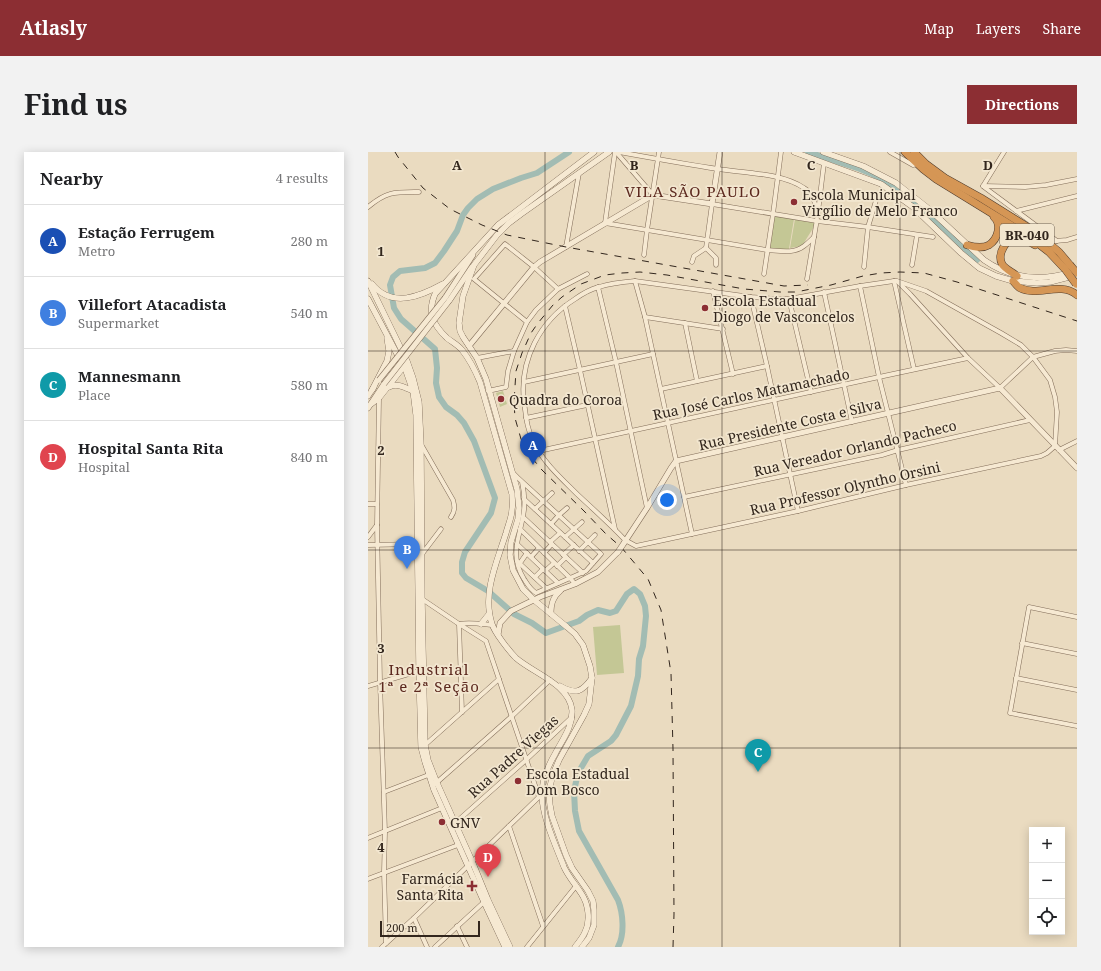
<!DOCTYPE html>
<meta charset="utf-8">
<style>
:root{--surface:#fff;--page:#f2f2f2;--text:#202124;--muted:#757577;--line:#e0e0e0;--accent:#8c2e33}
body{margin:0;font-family:"Noto Serif",serif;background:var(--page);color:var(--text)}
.controls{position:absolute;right:12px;bottom:12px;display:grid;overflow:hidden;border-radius:0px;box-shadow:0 2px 10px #0003}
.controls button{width:36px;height:36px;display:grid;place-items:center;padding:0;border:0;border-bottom:1px solid var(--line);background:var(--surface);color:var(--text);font:20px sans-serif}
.scale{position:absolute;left:12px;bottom:10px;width:100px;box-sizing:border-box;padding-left:4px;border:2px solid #32261d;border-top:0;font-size:11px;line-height:14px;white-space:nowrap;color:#32261d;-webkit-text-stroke:3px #f2e6cf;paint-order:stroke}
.you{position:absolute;left:299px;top:348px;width:14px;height:14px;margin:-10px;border:3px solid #fff;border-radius:50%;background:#1a73e8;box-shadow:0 0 0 6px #1a73e833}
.badge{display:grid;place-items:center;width:26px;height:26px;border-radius:50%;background:var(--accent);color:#fff;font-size:13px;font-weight:700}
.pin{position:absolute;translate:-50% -33px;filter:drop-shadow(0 1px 2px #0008)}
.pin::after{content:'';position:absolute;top:21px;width:14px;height:12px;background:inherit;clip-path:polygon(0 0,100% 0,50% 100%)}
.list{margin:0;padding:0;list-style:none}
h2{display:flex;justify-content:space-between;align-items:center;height:52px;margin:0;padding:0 16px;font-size:17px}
h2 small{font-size:13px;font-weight:400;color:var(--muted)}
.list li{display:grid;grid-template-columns:26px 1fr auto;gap:12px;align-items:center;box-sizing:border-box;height:72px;padding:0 16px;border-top:1px solid var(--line)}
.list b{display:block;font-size:15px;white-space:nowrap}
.list p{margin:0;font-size:13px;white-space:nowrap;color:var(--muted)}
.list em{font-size:13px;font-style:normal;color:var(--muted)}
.icon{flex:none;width:22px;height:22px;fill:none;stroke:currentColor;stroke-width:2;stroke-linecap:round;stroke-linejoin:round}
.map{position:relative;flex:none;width:709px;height:795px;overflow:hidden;border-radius:0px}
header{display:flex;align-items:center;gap:24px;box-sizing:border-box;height:56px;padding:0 20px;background:var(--accent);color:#fff}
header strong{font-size:19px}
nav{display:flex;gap:22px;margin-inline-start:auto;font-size:14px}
.intro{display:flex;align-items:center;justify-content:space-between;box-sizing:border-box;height:96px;padding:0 24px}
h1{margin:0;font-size:28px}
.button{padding:10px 18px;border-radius:0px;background:var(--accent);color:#fff;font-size:14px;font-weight:700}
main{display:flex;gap:24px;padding:0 24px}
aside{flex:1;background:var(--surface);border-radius:0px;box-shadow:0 2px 10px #0003}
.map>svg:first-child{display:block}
.green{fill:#c4c795}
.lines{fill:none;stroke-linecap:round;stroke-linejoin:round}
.river{stroke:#a2bcb3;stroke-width:6}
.minor-casing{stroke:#826d59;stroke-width:5}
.tertiary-casing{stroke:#826d59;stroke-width:6}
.secondary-casing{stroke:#634e3d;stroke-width:6}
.motorway-casing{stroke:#4f3c2d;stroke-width:8}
.minor{stroke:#f6e9d2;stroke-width:4}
.tertiary{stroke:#f6e9d2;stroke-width:5}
.secondary{stroke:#f6e9d2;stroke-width:5.5}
.motorway{stroke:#d59655;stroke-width:7}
.rail{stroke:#32261d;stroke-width:1;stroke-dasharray:7 7;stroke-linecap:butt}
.tertiary-bridge-casing{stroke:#826d59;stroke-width:6;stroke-linecap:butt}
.motorway-bridge-casing{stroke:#4f3c2d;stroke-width:8;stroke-linecap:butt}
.tertiary-bridge{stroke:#f6e9d2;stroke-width:5}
.motorway-bridge{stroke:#d59655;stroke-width:7}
.grid{fill:none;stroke:#32261d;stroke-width:1;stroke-opacity:0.55}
.poi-dot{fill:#8c2e33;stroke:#f2e6cf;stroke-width:1.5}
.labels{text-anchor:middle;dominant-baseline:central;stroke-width:3.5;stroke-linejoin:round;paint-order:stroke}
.shield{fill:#f2e6cf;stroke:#6c6052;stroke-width:1}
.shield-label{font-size:13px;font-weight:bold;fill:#32261d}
.poi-label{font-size:14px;fill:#32261d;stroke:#f2e6cf;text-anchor:start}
.street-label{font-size:14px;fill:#32261d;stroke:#f2e6cf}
.neighbourhood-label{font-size:15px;letter-spacing:1px;fill:#5c291f;stroke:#f2e6cf}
.grid-label{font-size:13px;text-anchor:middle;font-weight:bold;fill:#32261d;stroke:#f2e6cf;stroke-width:3.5;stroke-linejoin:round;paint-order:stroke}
</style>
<header>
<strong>Atlasly</strong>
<nav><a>Map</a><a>Layers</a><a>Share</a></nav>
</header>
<div class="intro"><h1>Find us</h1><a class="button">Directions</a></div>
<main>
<aside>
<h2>Nearby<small>4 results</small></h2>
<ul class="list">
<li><span class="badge" style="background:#1a4fb4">A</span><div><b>Estação Ferrugem</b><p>Metro</p></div><em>280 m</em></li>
<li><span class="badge" style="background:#3f7fe0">B</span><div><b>Villefort Atacadista</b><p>Supermarket</p></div><em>540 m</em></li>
<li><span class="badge" style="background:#0f9aa8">C</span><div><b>Mannesmann</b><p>Place</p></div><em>580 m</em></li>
<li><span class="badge" style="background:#e0444e">D</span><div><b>Hospital Santa Rita</b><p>Hospital</p></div><em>840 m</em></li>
</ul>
</aside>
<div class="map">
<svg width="709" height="795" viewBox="0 0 709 795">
<rect width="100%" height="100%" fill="#eadbc0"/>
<g class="green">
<path d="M406,64L426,67L421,97L419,98L401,97Z"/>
<path d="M427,67L447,70V73L434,94L422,96Z"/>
<path d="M135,239L139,252L132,255L128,241Z"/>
<path d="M252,473L256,521L229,523L225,475Z"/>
</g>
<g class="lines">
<g class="river">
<path d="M201,0L169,21L153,26L125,37L109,47L100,56L95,63L89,79L76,99L67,111L57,116L32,119L25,125L22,133L26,156L33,167L67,197L69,216L68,231L71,245L78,255L89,263L96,271L106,289L127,346L123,361L97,400L94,410V421L98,426L120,439L146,462L164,471L178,481L211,469L219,463L230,458L242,461L248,459L259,442L266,437L272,442L277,454L278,464L275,494L271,507L270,524L263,554L248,583L243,589L220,604L210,621L206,639L207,659L211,679L250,748C255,761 257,782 250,795"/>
<path d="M440,0L492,17L504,22L520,31L548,50L609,108"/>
</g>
<defs>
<g id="minor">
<path d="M247,0L237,71L399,98C412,99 426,102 436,94C440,91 443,88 446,85"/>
<path d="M248,0L285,43"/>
<path d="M251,0C284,6 317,12 350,17C377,21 414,21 436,36C446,42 447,52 450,62"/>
<path d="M522,0L545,13L549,12"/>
<path d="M615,34L657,35L678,33L709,27"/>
<path d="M615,34L636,0"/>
<path d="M616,35L689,89"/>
<path d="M0,55C19,39 27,40 51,40"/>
<path d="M648,59L709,44"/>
<path d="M450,60L456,11"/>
<path d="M687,89L699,88L709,85"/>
<path d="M198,95L211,21"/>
<path d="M338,96L344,52L449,69L500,75L565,85"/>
<path d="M338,96L348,106V113"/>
<path d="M276,103L279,78L291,0"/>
<path d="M324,110L326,104L338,96"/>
<path d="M544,113L549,83"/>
<path d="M496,115L500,75L510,42"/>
<path d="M396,122L405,62L413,0"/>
<path d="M439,127L449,67"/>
<path d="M267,129L383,145L408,147H421L492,134L526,129H529L558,139L633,181L653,193L665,205L682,228L687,245L689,260L687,294L679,301L673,304L538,333L430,359L268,394L257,388C242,372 225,357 209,342C195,328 175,310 166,291C159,278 158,264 156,250C151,208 172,169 207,147C214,142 223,137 231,135C243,131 255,130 267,129Z"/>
<path d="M267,129L277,165L324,382"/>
<path d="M526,129L546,217"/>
<path d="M530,130L542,142L600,206L632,236L665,205L687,199L698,198L709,199"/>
<path d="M492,134L511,225L538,333"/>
<path d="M230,135L248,210L279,356"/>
<path d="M345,139L365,222"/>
<path d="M456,140L484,270"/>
<path d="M383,145L399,214L430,359"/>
<path d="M421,147L443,240"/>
<path d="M197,154L212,218L247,377"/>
<path d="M277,165L355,177"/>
<path d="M159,170L106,127L137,92L166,115L190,137"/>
<path d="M317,171L329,229"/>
<path d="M109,206L146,199"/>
<path d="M156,230L285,202"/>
<path d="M293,237L399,214"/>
<path d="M120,239L138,235L140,219L146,199L159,170L168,158L190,137L219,122"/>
<path d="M11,246L9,373L12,530L17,680L16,720L18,791"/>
<path d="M158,266L219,253"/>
<path d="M54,294L85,348C87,355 87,359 83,365"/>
<path d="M691,298L709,289"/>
<path d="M171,299L511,225L600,206"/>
<path d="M145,321L149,325L233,402L218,419L168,441C162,437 160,433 156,427C140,401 153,384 156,358C157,349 156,339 154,330"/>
<path d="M316,345L514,303L530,298L662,268"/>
<path d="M156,347L225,411"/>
<path d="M0,352H9"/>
<path d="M167,357L184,341"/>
<path d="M155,365L215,421"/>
<path d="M183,372L191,363L199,356"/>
<path d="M152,377L202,426L207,432"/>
<path d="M0,385L9,373"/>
<path d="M197,385L214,370"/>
<path d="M182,390L192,381"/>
<path d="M149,392L190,431"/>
<path d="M0,393L49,392"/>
<path d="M211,399L227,383"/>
<path d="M176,401L184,392"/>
<path d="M54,402L73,377"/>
<path d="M195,403L206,393"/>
<path d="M163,405L171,396"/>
<path d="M149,409L178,436"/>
<path d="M152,411L159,401"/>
<path d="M189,414L198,405"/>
<path d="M177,419L186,411"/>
<path d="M167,425L175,417"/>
<path d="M52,447H54L91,472L118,489L171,645"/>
<path d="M709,465L661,455L642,561L709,574"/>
<path d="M91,472L94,560"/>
<path d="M91,472C102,470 113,472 124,473"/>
<path d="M654,491L709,502"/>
<path d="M648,526L709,538"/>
<path d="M0,534L51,519"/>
<path d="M57,593L131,527"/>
<path d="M67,632L143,565L182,528"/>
<path d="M16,640L63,622"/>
<path d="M86,672L158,608L204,565"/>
<path d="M141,674L175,774"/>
<path d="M0,686L74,656"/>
<path d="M0,727L90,693"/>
<path d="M46,766L59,795"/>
<path d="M89,774L99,795"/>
<path d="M14,795L46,766L172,644"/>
<path d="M67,795L116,750"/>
<path d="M159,795L208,734"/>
</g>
<g id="tertiary">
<path d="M77,146L105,103"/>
<path d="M81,149L104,115"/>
<path d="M101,194L166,115L172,110L285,43L344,52L352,0"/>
<path d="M0,244L6,235"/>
<path d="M0,256L16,232"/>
<path d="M256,391L279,356L303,316L308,309L632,236L709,316"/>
<path d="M183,462C183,451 185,445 193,438"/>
<path d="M130,483L132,471L143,459L172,445L207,432L230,420L250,400"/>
</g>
<g id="secondary">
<path d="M426,0L513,32L545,55L593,101L611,116L628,124L645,129L669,131L682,130L705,124"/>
<path d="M455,0L495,14L528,31L561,57L616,108C643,127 671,130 703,120"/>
<path d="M0,129L39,209L45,226L51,250L53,292L54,447L57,593L60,608L69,631L104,709L120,748L142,795"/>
<path d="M4,132C24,157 53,144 75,132"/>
<path d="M0,147L38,219L45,239L48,263L51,519L53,595L57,610L66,638L116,750L137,795"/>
<path d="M21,235C29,231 36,235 45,239"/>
<path d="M4,238L19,209L21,199L19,186"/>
<path d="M3,252L11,246L37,213"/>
<path d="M113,472L121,462"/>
<path d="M192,534C208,543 214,540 224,526"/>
<path d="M207,795C211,790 215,785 217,780C223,768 220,751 213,741C207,732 200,724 196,715C188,694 174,665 174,642C174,629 180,614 187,602C194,588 205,575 204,558C201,532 165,521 148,506C141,499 127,481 124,472C114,441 129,410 138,381C140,373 144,365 144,357C145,353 144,347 144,342L112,230C107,218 102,208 94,198C90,193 84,190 79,186C65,173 59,160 67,142L130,73L226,0"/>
<path d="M214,795L221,786L226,773V758L225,749L220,739L204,716L198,703L184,664L182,653L181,641L184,625L191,608L216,563L221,552L224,526L222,514L215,493L207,482L199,475L166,448L155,437L145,418L142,403L143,390L150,367L151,356L149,337L118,227L109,206L95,185L92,179L91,171L95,144L106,113L129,83L141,71L153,62L241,0"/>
</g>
<g id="motorway">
<path d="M537,0L555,17L568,27L659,83L681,100L697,117"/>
<path d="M546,0L558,12L577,26L613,46L666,79L691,100L702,113"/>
<path d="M599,93C606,95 614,97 621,93C630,87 634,72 626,65"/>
<path d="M649,124C644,120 637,117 634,112C629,102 638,85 650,86C655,86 662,90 667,93"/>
<path d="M645,129C647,131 650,135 652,136C670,145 692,129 709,143"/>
</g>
</defs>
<use href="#minor" class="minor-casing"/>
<use href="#tertiary" class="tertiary-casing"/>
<use href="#secondary" class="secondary-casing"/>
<use href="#motorway" class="motorway-casing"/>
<use href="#minor" class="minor"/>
<use href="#tertiary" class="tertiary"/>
<use href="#secondary" class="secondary"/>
<use href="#motorway" class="motorway"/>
<g class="rail">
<path d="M27,0L30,5L55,36L82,57L114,73L139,83L198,95L416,134L440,133"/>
<path d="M305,795L306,762L305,597L303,521L293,458L280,427L253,395L238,382L216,359L174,318L164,306L153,287L147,266L146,250L148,219L154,201L163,181L170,171L185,153L194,145L213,132L237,123L254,121L272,120L299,123L376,137L412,140H428L463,133L495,124L513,121L532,120L556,121L589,130L709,169"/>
</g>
<defs>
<g id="tertiary-bridge">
<path d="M11,228L77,146"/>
<path d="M16,232L81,149"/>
<path d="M250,400L256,391"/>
</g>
<g id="motorway-bridge">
<path d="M702,113L709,121"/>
<path d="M697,117L708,132"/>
</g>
</defs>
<use href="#tertiary-bridge" class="tertiary-bridge-casing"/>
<use href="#motorway-bridge" class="motorway-bridge-casing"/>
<use href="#tertiary-bridge" class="tertiary-bridge"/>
<use href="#motorway-bridge" class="motorway-bridge"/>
</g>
<path class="grid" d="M177,0V795M354,0V795M532,0V795M0,199H709M0,398H709M0,596H709"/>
<g class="poi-dot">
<circle cx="426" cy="50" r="4"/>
<circle cx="337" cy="156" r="4"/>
<circle cx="133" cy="247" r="4"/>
<circle cx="150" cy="629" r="4"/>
<circle cx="74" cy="670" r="4"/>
<path d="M102 728h4v4h4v4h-4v4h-4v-4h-4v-4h4z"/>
</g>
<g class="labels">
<rect class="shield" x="632" y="72" width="54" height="22" rx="3"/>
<g class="shield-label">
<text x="659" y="83">BR-040</text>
</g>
<g class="poi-label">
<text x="434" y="42">Escola Municipal<tspan x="434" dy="16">Virgílio de Melo Franco</tspan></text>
<text x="345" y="148">Escola Estadual<tspan x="345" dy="16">Diogo de Vasconcelos</tspan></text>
<text x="141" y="247">Quadra do Coroa</text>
<text x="158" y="621">Escola Estadual<tspan x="158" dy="16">Dom Bosco</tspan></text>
<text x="82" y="670">GNV</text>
<text x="96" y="726" text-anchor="end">Farmácia<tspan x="96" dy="16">Santa Rita</tspan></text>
</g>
<g class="street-label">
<text transform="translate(383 242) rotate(-12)">Rua José Carlos Matamachado</text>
<text transform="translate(422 272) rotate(-13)">Rua Presidente Costa e Silva</text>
<text transform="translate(487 296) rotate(-13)">Rua Vereador Orlando Pacheco</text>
<text transform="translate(477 336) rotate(-13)">Rua Professor Olyntho Orsini</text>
<text transform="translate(145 604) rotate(-42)">Rua Padre Viegas</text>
</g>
<g class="neighbourhood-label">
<text x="325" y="39">VILA SÃO PAULO</text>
<text x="61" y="517">Industrial<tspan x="61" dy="17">1ª e 2ª Seção</tspan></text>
</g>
</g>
<g class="grid-label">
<text x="89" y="18">A</text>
<text x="266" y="18">B</text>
<text x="443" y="18">C</text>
<text x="620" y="18">D</text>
<text x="13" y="104">1</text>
<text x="13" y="303">2</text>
<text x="13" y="501">3</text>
<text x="13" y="700">4</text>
</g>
</svg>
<div class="controls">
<button>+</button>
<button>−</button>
<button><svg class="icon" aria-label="locate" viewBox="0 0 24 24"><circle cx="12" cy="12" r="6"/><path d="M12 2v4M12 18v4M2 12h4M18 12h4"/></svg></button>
</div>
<div class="scale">200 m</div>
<div class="you"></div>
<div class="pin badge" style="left:165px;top:313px;background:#1a4fb4">A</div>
<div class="pin badge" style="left:39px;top:417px;background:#3f7fe0">B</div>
<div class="pin badge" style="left:390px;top:620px;background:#0f9aa8">C</div>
<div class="pin badge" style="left:120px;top:725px;background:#e0444e">D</div>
</div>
</main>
